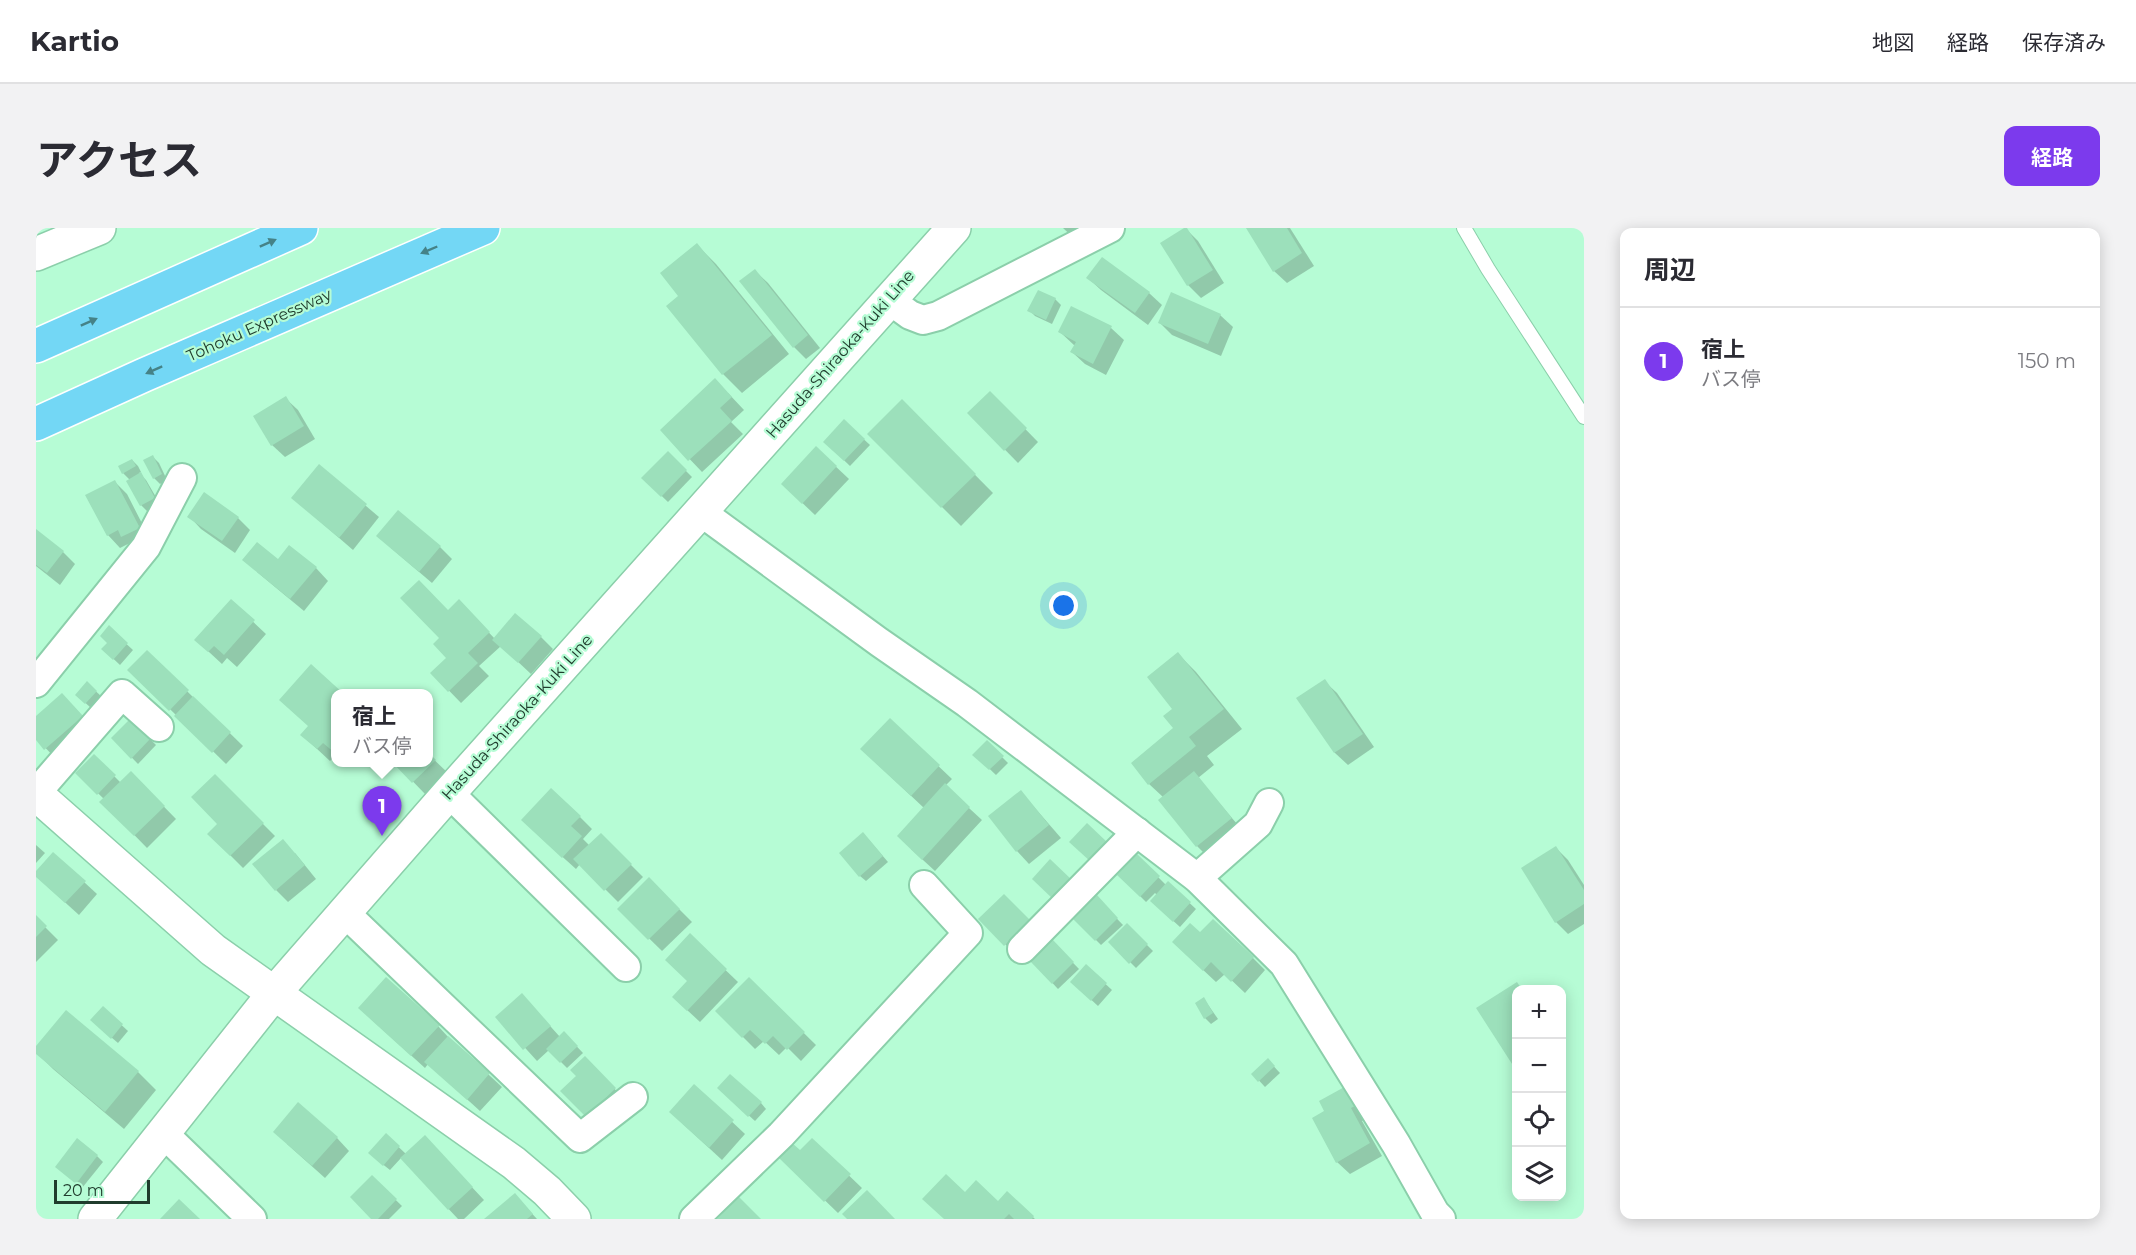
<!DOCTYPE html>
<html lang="ja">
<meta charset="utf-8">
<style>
:root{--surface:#fff;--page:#f2f2f3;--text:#2b2b33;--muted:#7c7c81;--line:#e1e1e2;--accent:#7c3aed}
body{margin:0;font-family:Montserrat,"Noto Sans JP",sans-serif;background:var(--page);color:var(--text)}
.controls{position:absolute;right:18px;bottom:18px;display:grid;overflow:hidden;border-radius:12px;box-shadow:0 3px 15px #0003}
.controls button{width:54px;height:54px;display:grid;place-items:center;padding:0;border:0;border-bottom:2px solid var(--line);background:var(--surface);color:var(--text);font:30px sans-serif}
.scale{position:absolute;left:18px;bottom:15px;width:96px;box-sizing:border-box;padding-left:6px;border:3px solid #203c2d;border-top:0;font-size:16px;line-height:21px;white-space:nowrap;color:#203c2d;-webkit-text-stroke:4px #b6fcd5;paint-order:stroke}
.you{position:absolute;left:1028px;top:378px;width:21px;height:21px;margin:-15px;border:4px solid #fff;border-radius:50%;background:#1a73e8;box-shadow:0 0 0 9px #1a73e833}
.badge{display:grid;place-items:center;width:39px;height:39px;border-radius:50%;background:var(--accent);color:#fff;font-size:20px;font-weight:700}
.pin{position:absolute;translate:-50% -50px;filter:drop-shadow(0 2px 3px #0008)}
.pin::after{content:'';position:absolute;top:32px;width:21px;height:18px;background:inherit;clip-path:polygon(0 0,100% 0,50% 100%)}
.popup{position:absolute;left:295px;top:461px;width:102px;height:78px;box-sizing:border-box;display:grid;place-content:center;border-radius:12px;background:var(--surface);filter:drop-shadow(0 2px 4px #0005);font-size:20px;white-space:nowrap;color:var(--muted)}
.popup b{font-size:22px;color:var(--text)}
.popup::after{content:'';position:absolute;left:50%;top:100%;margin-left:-12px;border:12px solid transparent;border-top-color:var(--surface)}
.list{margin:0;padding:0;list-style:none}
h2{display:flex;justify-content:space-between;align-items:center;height:78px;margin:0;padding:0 24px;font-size:26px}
h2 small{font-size:20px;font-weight:400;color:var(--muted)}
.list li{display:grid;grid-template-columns:39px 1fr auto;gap:18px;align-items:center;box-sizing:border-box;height:108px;padding:0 24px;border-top:2px solid var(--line)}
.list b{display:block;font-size:22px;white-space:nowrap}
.list p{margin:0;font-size:20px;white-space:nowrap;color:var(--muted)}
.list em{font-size:20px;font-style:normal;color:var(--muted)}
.icon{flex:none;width:33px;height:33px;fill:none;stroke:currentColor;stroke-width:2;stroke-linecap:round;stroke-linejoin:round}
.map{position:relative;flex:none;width:1548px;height:991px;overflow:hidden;border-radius:12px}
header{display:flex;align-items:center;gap:36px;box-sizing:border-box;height:84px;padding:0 30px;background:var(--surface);border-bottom:2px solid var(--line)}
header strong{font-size:28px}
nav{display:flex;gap:33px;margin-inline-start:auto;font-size:21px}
.intro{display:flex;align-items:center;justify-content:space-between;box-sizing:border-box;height:144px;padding:0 36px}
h1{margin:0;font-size:42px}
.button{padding:15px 27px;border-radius:12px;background:var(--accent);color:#fff;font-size:21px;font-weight:700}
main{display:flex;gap:36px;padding:0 36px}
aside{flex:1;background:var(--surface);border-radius:12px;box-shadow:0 3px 15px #0003}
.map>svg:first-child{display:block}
.shadow{fill:#0003}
.building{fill:#9ce0bb}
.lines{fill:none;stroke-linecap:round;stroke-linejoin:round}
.service-casing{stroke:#8bcfaa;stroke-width:16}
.minor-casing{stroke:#8bcfaa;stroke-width:32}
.tertiary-casing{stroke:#8bcfaa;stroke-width:36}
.secondary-casing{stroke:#8bcfaa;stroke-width:36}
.motorway-casing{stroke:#fff;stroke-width:36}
.service{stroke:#fff;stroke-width:14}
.minor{stroke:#fff;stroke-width:28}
.tertiary{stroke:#fff;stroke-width:33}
.secondary{stroke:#fff;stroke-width:33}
.motorway{stroke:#73d7f5;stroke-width:33}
.oneway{fill:#458287}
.labels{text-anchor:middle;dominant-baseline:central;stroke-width:4.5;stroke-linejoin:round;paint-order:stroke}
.street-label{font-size:16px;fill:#203c2d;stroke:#b6fcd5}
</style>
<header>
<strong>Kartio</strong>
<nav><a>地図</a><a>経路</a><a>保存済み</a></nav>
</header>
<div class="intro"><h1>アクセス</h1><a class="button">経路</a></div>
<main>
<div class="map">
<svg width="1548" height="991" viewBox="0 0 1548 991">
<rect width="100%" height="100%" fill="#b6fcd5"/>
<g class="shadow">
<path d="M1027,0H1077L1041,13Z"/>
<path d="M1213,0H1254L1278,38L1251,55L1238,43Z"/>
<path d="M1150,1L1162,13L1188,55L1165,70L1152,57L1126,15Z"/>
<path d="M661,17L680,36L753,126L706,165L687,146L632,78L644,68Z"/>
<path d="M719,43L732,55L784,120L770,131L758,119Z"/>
<path d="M1052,50L1113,65L1126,77L1112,97L1065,62Z"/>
<path d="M1019,71L1025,77L1016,96L999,88L993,82Z"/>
<path d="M1184,87L1197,99L1185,128L1136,107L1123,94Z"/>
<path d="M1075,100L1088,112L1070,147L1049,136L1036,124L1039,118L1024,104Z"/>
<path d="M692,165L708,182L695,194L707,206L666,244L626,202Z"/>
<path d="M954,165L1002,214L982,235L933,185Z"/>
<path d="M249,170L262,182L279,211L249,229L236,217Z"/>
<path d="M866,173L957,265L925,298L833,206Z"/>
<path d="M808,193L834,217L814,238L789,214Z"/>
<path d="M780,220L813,251L779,287L759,268Z"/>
<path d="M632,225L656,249L632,274L607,250Z"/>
<path d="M117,229L123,235L131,252L124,256L118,250Z"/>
<path d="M96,232L102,238L105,244L103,245L110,252L124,276L111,283L105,277L94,252L87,245Z"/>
<path d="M283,238L343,289L317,322L257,270Z"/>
<path d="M78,253L91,266L115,313L99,321L94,315L84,320L72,307Z"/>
<path d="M153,288L202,290L214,302L199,325L165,301Z"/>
<path d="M0,303L27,324L39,336L24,357L0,338Z"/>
<path d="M404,319L416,331L396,355L355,320Z"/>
<path d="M242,333L280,340L292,353L268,383L221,344Z"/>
<path d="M195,373L230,406L201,439L191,430L186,436L160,412Z"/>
<path d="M423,373L459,411L505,409L517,421L495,446L465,418L443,438L453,448L425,475L396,445L412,430L405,410L412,384Z"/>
<path d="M73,400L97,422L84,437L67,421L73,415Z"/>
<path d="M111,424L207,518L190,536L94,442Z"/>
<path d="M1142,426L1160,444L1206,501L1171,528L1178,537L1162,550L1207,603L1173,630L1161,618L1127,569L1113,556L1139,501Z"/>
<path d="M275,438L300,466V527L294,533L266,507L273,499Z"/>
<path d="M1288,453L1301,465L1338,519L1312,537L1299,525L1263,470Z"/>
<path d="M51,455L66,469L56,481L41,467Z"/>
<path d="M38,479L58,501L22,533L0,510V490Z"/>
<path d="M95,492L120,517L102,536L77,510Z"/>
<path d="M854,492L916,551L909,558L946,592L899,643L875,621L888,580L839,534Z"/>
<path d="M951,514L972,535L960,547L939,527Z"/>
<path d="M392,526L412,545L390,567L358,534H392Z"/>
<path d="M58,528L85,555L95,545L140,591L111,620L66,574L68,571L41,545Z"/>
<path d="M179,548L239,608L207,640L173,606L183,596Z"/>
<path d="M985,564L1025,610L993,636L981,623Z"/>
<path d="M544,589L556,601L547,611L554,618L565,607L607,649L582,674L544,636L540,641L500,605Z"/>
<path d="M833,612L852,634L830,653L824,648Z"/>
<path d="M0,617L9,625L0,635Z"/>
<path d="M1520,620L1532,632L1548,657V696L1532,706L1520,694Z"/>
<path d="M259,625L280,651L252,674L240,662Z"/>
<path d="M1101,628L1130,657L1132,655L1160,681L1144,699L1122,679L1121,667L1119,665L1110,674L1083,647Z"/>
<path d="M0,645L48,654L61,666L43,687L11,658Z"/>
<path d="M613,651L656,694L626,723L583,681Z"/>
<path d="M968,668L1006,706L982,729L944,691Z"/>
<path d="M1061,670L1087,697L1065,717L1039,691Z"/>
<path d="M0,690L22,712L0,734Z"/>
<path d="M1091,697L1117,723L1100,740L1074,714Z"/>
<path d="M1164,706L1217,730L1229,742L1209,765L1189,746L1180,754L1150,726Z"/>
<path d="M654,708L702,754L664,794L650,781Z"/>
<path d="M1016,713L1043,741L1022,761L996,733Z"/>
<path d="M1050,738L1076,762L1062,778L1036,754Z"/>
<path d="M713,751L780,817L765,833L751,819L743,827L728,813L719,821L681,783Z"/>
<path d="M1481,756L1486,762H1480V839L1442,780Z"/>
<path d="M1168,771L1182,791L1175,796L1169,790Z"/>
<path d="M67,780L92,803L82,815L62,798Z"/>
<path d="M498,780L524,809L528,805L547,825L531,840L513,822L501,833L461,789Z"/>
<path d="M336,792L402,798L414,811L466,859L444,883L392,836L389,840Z"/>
<path d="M1526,818L1530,826L1526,829Z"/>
<path d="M0,820L102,844L120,862L88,901L17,841L0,824Z"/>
<path d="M549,830L591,874L563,901L542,848Z"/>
<path d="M1232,832L1244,845L1229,859L1217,846Z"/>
<path d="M658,858L709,906L686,932L647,896Z"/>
<path d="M689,866L725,875L730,881L719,893Z"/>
<path d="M1324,871L1334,889L1326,893L1346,928L1314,946L1301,934L1278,891Z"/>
<path d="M350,907L370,926L401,922L448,972L428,991H422L365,930L354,942L340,931Z"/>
<path d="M301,910L313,923L289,950L251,916Z"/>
<path d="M776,912L826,960L802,985L745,930L765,925Z"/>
<path d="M61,928L67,934L46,960L21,939Z"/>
<path d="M336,949L366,978L353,991H337Z"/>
<path d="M971,965L999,991H909L929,966L962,975Z"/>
<path d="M479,967L501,991H450Z"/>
</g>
<g class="building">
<path d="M1148,0H1151L1177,42L1151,58L1124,15Z"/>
<path d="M1210,0H1251L1266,25L1237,44Z"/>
<path d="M661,15L736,107L686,147L630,78L642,68L624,45Z"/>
<path d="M1066,29L1114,64L1099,85L1050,50Z"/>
<path d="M719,41L772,107L757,120L703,53Z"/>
<path d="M1002,62L1020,70L1010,92L991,83Z"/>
<path d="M1135,64L1185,86L1172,116L1122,95Z"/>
<path d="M1035,78L1076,98L1057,136L1034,124L1040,114L1022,104Z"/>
<path d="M679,150L696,169L684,180L696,193L652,233L624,202Z"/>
<path d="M954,163L991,200L968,223L931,185Z"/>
<path d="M250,168L268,198L235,218L217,188Z"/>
<path d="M866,171L940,246L905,280L831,206Z"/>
<path d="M808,191L829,211L808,233L787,214Z"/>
<path d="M780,218L801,238L766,276L745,256Z"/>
<path d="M632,223L651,242L625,269L605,250Z"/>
<path d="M117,227L126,246L117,251L107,232Z"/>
<path d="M96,231L100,238L86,246L82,238Z"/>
<path d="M283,236L331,276L303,310L255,270Z"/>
<path d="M105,244L119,270L104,278L90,253Z"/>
<path d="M79,252L104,300L85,309L82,302L71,308L49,267Z"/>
<path d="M168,264L203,289L186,313L151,289Z"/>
<path d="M362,282L405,318L383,344L340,308Z"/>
<path d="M0,301L28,323L11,345L0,337Z"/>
<path d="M221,314L242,331L253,317L281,339L254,371L206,332Z"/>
<path d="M383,352L412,382L423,371L454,404L432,425L442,435L412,464L394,445L410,430L397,416L403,410L364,370Z"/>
<path d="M195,371L219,392L188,427L178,418L172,424L158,412Z"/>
<path d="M479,385L506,408L482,435L456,412Z"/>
<path d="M73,397L92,415L77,432L65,421L71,415L64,408Z"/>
<path d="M111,422L153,462L133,483L91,442Z"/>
<path d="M1142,424L1188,481L1153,509L1160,518L1112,557L1095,535L1137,500L1127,488L1136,481L1111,449Z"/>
<path d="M275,436L308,466H300V526L287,515L281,521L264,507L272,498L243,472Z"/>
<path d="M1289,451L1327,506L1298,525L1260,470Z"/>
<path d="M51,453L61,463L49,476L39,467Z"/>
<path d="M26,465L47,488L8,522L0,512V488Z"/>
<path d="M157,468L195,504L176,525L138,488Z"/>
<path d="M95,490L115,510L95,531L75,510Z"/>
<path d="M854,490L904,537L875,568L824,521Z"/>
<path d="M951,512L968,528L953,542L936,527Z"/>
<path d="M392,524L400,532L376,555L356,534H392Z"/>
<path d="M58,526L80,547L61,567L39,545Z"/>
<path d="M95,543L129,578L98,608L63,574Z"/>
<path d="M1158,543L1196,590L1160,619L1122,572Z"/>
<path d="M179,546L228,595L194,628L171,606L181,596L155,569Z"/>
<path d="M909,555L934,579L886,632L861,608Z"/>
<path d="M515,560L545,588L535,598L546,608L526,630L485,592Z"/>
<path d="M985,562L1013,597L980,624L952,588Z"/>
<path d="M1051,595L1072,615L1055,634L1033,614Z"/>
<path d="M827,604L847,628L823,649L803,625Z"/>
<path d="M565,605L596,636L568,663L537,631Z"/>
<path d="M247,611L269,637L239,663L216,636Z"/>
<path d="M1520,618L1548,662V676L1519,695L1485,640Z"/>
<path d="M17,624L50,653L29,675L0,649V643Z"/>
<path d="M1101,626L1124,648L1104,669L1081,647Z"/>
<path d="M1014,631L1037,653L1018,672L996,651Z"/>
<path d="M613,649L644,681L612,712L581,681Z"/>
<path d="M1132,653L1155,674L1137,694L1114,673Z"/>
<path d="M968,666L994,692L968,718L942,691Z"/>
<path d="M1061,667L1082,690L1059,713L1037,691Z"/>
<path d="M0,687L11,698L0,709Z"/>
<path d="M1177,691L1218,729L1195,754L1175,734L1167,743L1136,714L1154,695L1164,704Z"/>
<path d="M1091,695L1112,716L1093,736L1072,714Z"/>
<path d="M654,705L691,741L651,783L636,769L651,753L629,732Z"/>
<path d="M1016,711L1038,734L1016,756L994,733Z"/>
<path d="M1050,736L1071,755L1055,773L1034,754Z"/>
<path d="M350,749L404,797L375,828L322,780Z"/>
<path d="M713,749L769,804L751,822L737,808L729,816L714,802L706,810L679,783Z"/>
<path d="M1481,754L1486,762H1480V837L1478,839L1440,780Z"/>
<path d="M486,765L515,798L487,822L459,789Z"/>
<path d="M1168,769L1177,785L1168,791L1159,775Z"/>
<path d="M67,778L87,796L75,811L54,792Z"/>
<path d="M30,782L103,843L69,884L0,826V818Z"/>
<path d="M528,803L542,818L524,835L510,821Z"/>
<path d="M412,808L454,845L431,872L388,834Z"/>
<path d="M549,828L580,860L550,889L524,863L540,848L534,842Z"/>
<path d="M1232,830L1239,838L1222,854L1215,846Z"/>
<path d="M694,846L726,874L712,889L681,860Z"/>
<path d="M658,856L698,892L673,920L633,884Z"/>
<path d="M1312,857L1323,876L1315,880L1334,915L1300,935L1276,890L1288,883L1283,873Z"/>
<path d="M262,874L302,909L276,938L237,904Z"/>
<path d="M350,905L364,918L347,938L332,925Z"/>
<path d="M389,907L437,959L412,982L364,930Z"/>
<path d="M41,910L62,927L40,956L19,939Z"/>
<path d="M776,910L815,946L788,974L743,930L756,915L764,922Z"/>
<path d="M910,946L929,964L940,952L962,973L971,963L998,988L996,991H978L973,986L968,991H908L886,971Z"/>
<path d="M336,947L361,971L342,991H335L314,969Z"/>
<path d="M831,962L859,991H811L806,986Z"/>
<path d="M479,965L497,986L491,991H448Z"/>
<path d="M703,969L725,991H681Z"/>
<path d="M143,971L164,991H124Z"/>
</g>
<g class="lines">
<defs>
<path id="service" d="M1428,0L1452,41L1548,189"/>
<g id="minor">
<path d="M852,71L874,87L887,92L902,88L1074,0"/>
<path d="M665,284L843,414L931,475L1161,650L1248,736L1360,916L1399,985L1405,991"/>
<path d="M0,455L110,319L146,250"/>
<path d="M0,565L86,466L123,499"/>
<path d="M413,565L590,739"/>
<path d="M1161,650L1222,596L1233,575"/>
<path d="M308,684L544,910L597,869"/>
<path d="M986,721L1101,604"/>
<path d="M126,904L216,991"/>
<path d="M658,991L745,907L932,705L888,657"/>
</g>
<g id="tertiary">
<path d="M0,26L63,0"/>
<path d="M0,566L177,722L478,935L511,963L538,991"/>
</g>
<path id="secondary" d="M59,991L239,764L413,565L918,0"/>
<g id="motorway">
<path d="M0,118L265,0"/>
<path d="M0,196L108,147L447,0"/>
</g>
</defs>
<use href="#service" class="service-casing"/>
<use href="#minor" class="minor-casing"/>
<use href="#tertiary" class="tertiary-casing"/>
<use href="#secondary" class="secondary-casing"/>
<use href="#motorway" class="motorway-casing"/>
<use href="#service" class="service"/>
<use href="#minor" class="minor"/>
<use href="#tertiary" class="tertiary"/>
<use href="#secondary" class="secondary"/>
<use href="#motorway" class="motorway"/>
</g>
<defs><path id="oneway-solid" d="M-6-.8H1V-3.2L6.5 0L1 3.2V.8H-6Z" transform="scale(1.5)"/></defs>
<g class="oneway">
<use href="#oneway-solid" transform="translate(232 15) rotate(-24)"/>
<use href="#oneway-solid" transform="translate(393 22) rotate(157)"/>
<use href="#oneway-solid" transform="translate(53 94) rotate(-24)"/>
<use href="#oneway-solid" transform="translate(118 142) rotate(156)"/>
</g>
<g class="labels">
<g class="street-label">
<text transform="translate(223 97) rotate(-24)">Tohoku Expressway</text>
<text transform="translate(804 126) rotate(-49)">Hasuda-Shiraoka-Kuki Line</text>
<text transform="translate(481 489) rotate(-48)">Hasuda-Shiraoka-Kuki Line</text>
</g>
</g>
</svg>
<div class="controls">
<button>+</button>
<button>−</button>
<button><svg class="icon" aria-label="locate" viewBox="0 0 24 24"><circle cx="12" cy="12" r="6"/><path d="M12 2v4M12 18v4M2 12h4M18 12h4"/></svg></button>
<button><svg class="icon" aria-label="layers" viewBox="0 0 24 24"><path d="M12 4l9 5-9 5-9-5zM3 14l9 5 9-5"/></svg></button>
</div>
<div class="scale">20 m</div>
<div class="you"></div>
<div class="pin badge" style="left:346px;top:608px">1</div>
<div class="popup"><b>宿上</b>バス停</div>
</div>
<aside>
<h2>周辺<small></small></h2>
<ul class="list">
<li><span class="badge">1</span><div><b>宿上</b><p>バス停</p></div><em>150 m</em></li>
</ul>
</aside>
</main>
